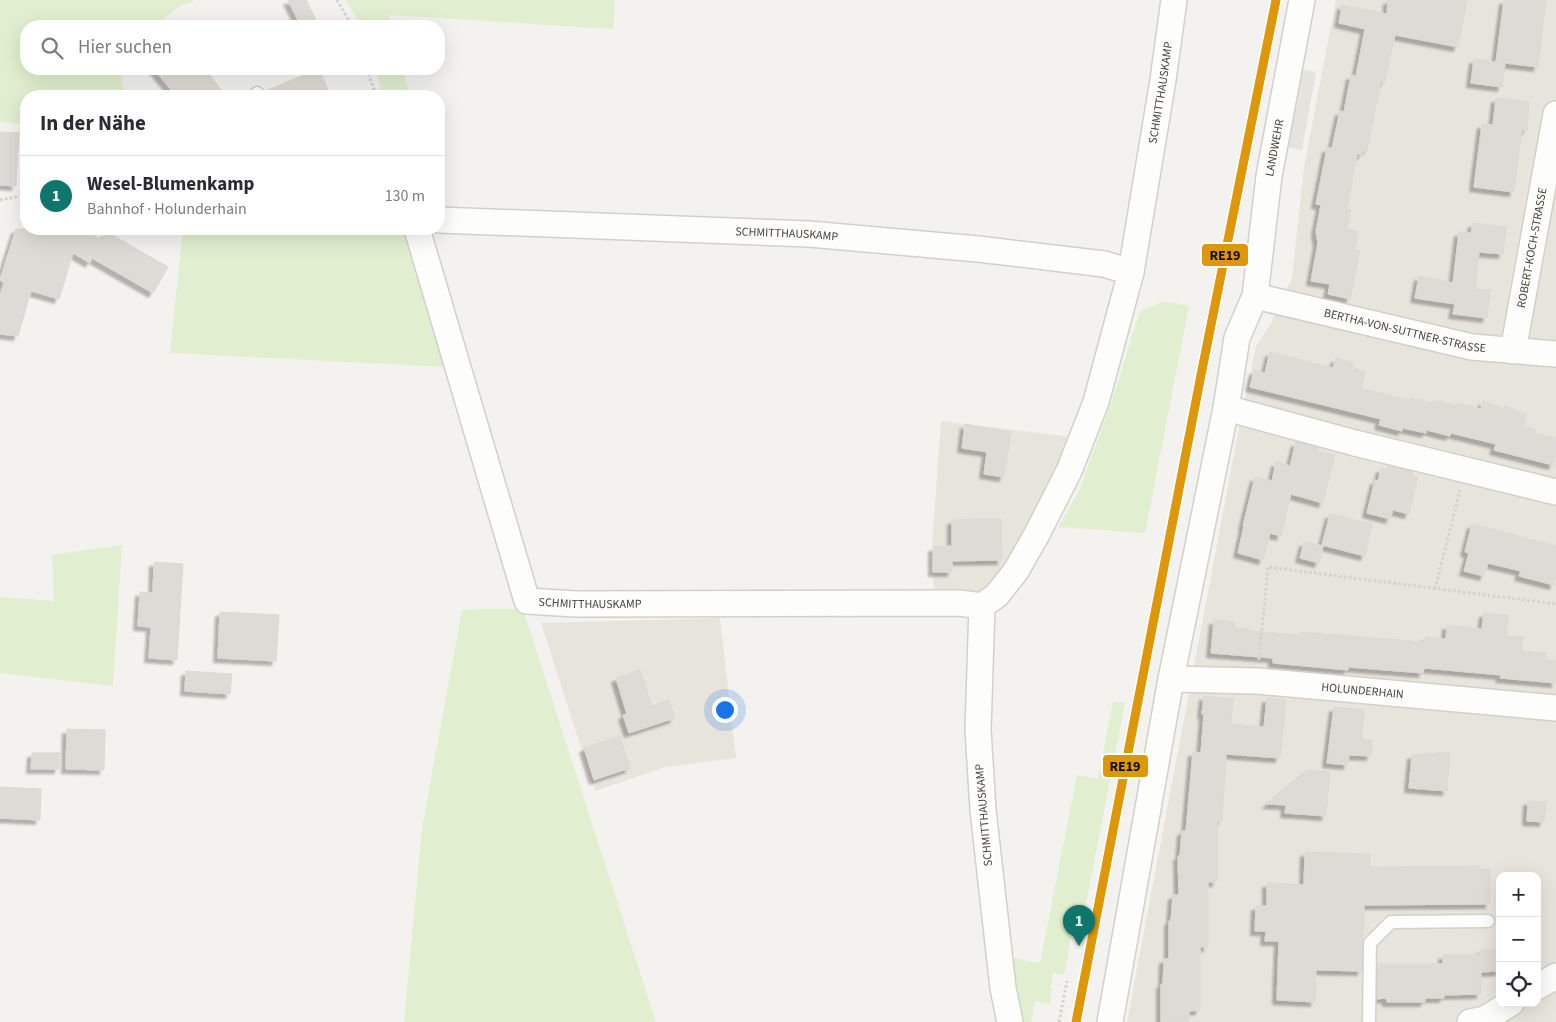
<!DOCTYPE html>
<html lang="de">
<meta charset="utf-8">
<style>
:root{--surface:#fff;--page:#f7f7f7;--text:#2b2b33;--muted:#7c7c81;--line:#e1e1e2;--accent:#0f766e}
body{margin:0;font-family:"Source Sans 3",sans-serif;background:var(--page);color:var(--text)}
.controls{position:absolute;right:15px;bottom:15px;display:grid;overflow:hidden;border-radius:10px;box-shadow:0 5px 20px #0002}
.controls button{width:45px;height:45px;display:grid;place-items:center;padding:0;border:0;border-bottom:1px solid var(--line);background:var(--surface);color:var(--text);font:25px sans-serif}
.you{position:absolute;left:724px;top:709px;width:18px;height:18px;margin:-12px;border:4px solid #fff;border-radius:50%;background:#1a73e8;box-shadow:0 0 0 8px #1a73e833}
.badge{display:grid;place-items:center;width:32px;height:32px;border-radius:50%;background:var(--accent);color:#fff;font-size:16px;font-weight:700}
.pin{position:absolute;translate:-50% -41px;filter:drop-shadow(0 1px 2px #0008)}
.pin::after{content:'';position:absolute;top:26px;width:18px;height:15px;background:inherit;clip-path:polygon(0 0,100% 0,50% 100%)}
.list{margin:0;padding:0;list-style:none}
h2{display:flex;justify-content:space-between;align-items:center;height:65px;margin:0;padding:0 20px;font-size:21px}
h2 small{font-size:16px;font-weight:400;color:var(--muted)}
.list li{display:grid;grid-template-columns:32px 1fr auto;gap:15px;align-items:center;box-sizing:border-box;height:80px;padding:0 20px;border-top:1px solid var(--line)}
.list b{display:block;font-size:19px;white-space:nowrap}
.list p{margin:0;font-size:16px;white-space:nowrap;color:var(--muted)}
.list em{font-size:16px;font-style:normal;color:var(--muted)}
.icon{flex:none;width:28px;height:28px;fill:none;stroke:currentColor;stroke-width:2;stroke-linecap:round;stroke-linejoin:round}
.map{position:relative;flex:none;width:1556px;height:1022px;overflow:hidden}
.search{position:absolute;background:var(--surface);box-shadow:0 5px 20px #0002;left:20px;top:20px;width:425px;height:55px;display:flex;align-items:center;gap:12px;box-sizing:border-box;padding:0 18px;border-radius:20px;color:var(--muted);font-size:19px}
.panel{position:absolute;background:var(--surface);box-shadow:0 5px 20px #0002;left:20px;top:90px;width:425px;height:145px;border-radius:20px}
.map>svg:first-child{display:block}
.residential{fill:#e7e4dc;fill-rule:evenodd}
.green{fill:#e1eecf}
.parking{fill:#e6e3df}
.building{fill:#dedbd6;stroke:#dcd9d4;filter:url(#shadow)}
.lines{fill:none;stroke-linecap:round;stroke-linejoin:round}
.lane-casing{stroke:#d2d0cb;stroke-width:15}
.street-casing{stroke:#d2d0cb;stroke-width:28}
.path{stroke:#d3d2cc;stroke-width:3;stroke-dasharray:2.5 2.5;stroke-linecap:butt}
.lane{stroke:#fdfdfc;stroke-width:12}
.street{stroke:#fdfdfc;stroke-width:25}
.rail-1-casing{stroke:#fff;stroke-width:12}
.rail-1{stroke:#dd9709;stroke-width:9}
.labels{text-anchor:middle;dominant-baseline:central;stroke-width:5;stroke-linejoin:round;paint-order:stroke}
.street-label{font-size:12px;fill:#4b4439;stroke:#fff}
.line-badge{stroke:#fff;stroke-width:2}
.pale-badge-label{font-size:14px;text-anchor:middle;font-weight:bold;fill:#111}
</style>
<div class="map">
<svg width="1556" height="1022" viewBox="0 0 1556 1022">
<defs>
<filter id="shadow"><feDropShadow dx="-4.5" dy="4.5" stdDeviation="1" flood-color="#0004"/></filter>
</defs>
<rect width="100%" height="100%" fill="#f4f2ee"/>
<g class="residential">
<path d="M1336,0H1556V1022H1127L1237,438L1256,346L1270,325L1292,278L1304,167ZM1500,876H1537V1003H1500Z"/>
<path d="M941,421L1071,437L1046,498L1011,560L985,590L945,594L934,593L932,545Z"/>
<path d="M720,618L736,758L665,767L595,791L541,623Z"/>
</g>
<g class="green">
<path d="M0,0H196L180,6L154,26H26V69H120L124,96H26V124L0,122Z"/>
<path d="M346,0H615L613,29L389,15L391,26H361Z"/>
<path d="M375,69H403L410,96H383Z"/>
<path d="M183,229H405L446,367L170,353Z"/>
<path d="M1165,301L1189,306L1145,533L1058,527L1078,493L1112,401L1140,311Z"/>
<path d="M122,545L113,686L0,673V597L54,601L52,555Z"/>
<path d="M477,609H523L656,1022H404L422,828L462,610Z"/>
<path d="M1113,701L1125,703L1083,919L1075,917L1064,975L1053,973L1050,988H1052L1050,1004L1035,1001L1031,1022H1018L1012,958L1040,963L1077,775L1098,779Z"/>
</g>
<path class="parking" d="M1298,69L1316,72L1302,150L1284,147Z"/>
<g class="building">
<path d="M288,0H306L319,26H301Z"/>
<path d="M1388,0H1467L1458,47L1395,35L1385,82L1381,81L1367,151L1363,150L1362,155L1357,154L1347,209L1351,210L1347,229L1358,232L1355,250L1360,251L1350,299L1328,294L1330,284L1311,281L1318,243L1316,231L1321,205L1316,204L1327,148H1332L1340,111L1344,112L1351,75L1356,76L1365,29L1339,23L1342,5L1387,14Z"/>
<path d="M1504,0H1546L1538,67L1505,63L1502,87L1471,83L1474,59L1496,62Z"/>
<path d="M154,69H205L226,96H176Z"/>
<path d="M319,69L331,96H267L265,91Z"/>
<path d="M1496,98L1529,102L1527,130L1522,129L1514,192L1474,187L1482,124L1493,125Z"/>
<path d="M0,132L19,133L16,186L0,185Z"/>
<path d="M1473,223L1506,227L1503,254L1479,252L1475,289L1490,290L1487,318L1453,314L1455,304L1415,298L1419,276L1453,283L1459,232L1471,233Z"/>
<path d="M16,229H82L102,240L107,232L168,267L153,293L92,258L90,263L73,253L59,299L31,291L18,336L0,334V296L4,283L0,280Z"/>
<path d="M1270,352L1333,368L1336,358L1353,363L1352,367L1365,372L1361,388L1410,401L1411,398L1434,403L1435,400L1457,406L1458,403L1481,409L1483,401L1504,409L1505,406L1527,415L1524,426L1537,430L1536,433L1556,438V454L1553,465L1494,450L1496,444L1451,433L1450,436L1427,430L1426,433L1403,428L1402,431L1379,425L1381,419L1250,387L1254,370L1265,373Z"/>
<path d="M965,424L1011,432L1004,477L984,474L987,452L962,448Z"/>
<path d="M1296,442L1318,448L1317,451L1335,455L1323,503L1291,494L1281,536L1270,533L1263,560L1238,553L1244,526H1243L1255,477L1272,481L1276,462L1290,466Z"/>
<path d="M1388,466L1413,472L1412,476L1418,477L1409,514L1393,510L1390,519L1367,513L1375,480L1378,481L1381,468L1387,470Z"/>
<path d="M1330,514L1372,524L1365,556L1322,545Z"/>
<path d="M983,519H1001L1002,560L952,561V572H933V547L952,546V520Z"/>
<path d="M1472,524L1556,546V575L1554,585L1519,576L1521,571L1488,563L1484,576L1464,571L1469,553L1465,552Z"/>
<path d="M1304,542L1323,546L1319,563L1300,558Z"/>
<path d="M154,562L183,564L177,660L149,658L151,627L138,626L140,592L153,593Z"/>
<path d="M220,612L279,615L276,661L218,658Z"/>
<path d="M1484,613L1508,615L1506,636L1523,637L1522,651L1546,653L1545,659L1555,661L1556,683L1500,678L1501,675L1424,668L1423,673L1348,667V670L1273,663V658L1211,653L1214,620L1234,622V628L1249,629V631L1301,635V632L1425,642L1426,637L1446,639L1447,625L1482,629Z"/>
<path d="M640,670L652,706L669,700L675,718L629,733L623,715L627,714L616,678Z"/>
<path d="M186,671L232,674L230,694L185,691Z"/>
<path d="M1204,696L1233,699L1231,724L1264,727L1267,698L1286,700L1280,758L1226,754L1222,821L1217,820V882H1208V947H1200V1010L1189,1011V1022H1161V984L1163,985L1164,959H1169V921H1171L1173,895H1179L1178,856H1180L1182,831H1186L1193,752L1201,753L1204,714H1202Z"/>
<path d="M1334,707L1364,710L1362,739L1372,740L1371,756L1349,755L1348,765L1327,763Z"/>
<path d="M67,729L105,730L104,770L66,769Z"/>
<path d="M620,736L630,768L594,780L584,748Z"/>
<path d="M1450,752L1447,791L1409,788L1412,755Z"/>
<path d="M32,753H60L59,769H31Z"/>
<path d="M1308,770L1330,772L1326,816L1285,813L1286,805L1267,804Z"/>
<path d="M0,787L41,789L40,820L0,818Z"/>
<path d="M1528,801L1546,802L1544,822L1527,821Z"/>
<path d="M1305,852L1370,854V867L1480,866V869H1490V904L1364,905L1362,971L1316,970L1315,1002L1277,1000L1279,941H1265L1266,931H1255L1256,906H1267V883L1304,885Z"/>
<path d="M1480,950H1500V971L1481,972V994L1444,995V998H1425V1002H1387L1386,998L1377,999L1378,964H1443V955H1480Z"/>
</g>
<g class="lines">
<defs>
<g id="lane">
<path d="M257,93L259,96"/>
<path d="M1369,1022L1370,943L1391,922L1488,921"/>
</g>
<g id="street">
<path id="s1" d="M439,220L809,234L978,249L1104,264L1131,272"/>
<path id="s2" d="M417,229L527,601L576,604L959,603L982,606"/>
<path id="s3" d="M1255,296L1472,347L1556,354"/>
<path id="s4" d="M1513,351L1556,114"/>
<path d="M1226,408L1355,443L1556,492"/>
<path id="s5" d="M1171,679L1257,681L1556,708"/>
<path d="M1537,987L1556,976"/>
<path id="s6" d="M1010,1022L1003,988L983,810L978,730L982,606L997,595L1016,571L1037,534L1069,471L1096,402L1131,272L1163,80L1174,0"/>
<path id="s7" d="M1110,1022L1171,679L1226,408L1237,338L1255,296L1269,176L1302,0"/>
<path d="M1470,1022L1485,1019L1511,1003"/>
</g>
</defs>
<use href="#lane" class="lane-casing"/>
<use href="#street" class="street-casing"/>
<g class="path">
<path d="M337,0L352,26"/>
<path d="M367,69L376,96"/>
<path d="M0,200L26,195"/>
<path d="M1435,589L1460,490"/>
<path d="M1259,660L1268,567L1556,604"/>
<path d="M1059,1022L1067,981"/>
</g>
<use href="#lane" class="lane"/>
<use href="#street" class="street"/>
<defs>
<path id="rail-1" d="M1076,1022L1201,375L1276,0"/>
</defs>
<use href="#rail-1" class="rail-1-casing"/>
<use href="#rail-1" class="rail-1"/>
</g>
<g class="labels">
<g class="street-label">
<text stroke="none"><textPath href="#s6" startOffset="971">SCHMITTHAUSKAMP</textPath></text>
<text stroke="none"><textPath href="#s7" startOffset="891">LANDWEHR</textPath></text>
<text stroke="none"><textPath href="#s1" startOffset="348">SCHMITTHAUSKAMP</textPath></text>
<text stroke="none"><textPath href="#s4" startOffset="105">ROBERT-KOCH-STRASSE</textPath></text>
<text stroke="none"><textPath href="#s3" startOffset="154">BERTHA-VON-SUTTNER-STRASSE</textPath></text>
<text stroke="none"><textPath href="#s2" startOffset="451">SCHMITTHAUSKAMP</textPath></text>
<text stroke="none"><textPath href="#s5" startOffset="192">HOLUNDERHAIN</textPath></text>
<text transform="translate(984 815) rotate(-95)">SCHMITTHAUSKAMP</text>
</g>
</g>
<g class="line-badge">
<rect x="1201" y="243" width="48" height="24" rx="5" fill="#dd9709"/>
<rect x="1102" y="754" width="47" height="24" rx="5" fill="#dd9709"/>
</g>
<g class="pale-badge-label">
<text x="1225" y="260">RE19</text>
<text x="1125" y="771">RE19</text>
</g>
</svg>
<div class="controls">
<button>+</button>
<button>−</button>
<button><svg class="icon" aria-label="locate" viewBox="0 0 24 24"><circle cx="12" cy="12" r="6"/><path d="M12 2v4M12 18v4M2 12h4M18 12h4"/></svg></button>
</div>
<div class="you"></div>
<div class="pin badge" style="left:1079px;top:946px">1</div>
<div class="search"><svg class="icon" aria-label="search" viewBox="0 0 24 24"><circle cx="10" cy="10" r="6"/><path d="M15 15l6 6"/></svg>Hier suchen</div>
<section class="panel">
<h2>In der Nähe<small></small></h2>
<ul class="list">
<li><span class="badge">1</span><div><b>Wesel-Blumenkamp</b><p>Bahnhof · Holunderhain</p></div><em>130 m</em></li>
</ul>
</section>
</div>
